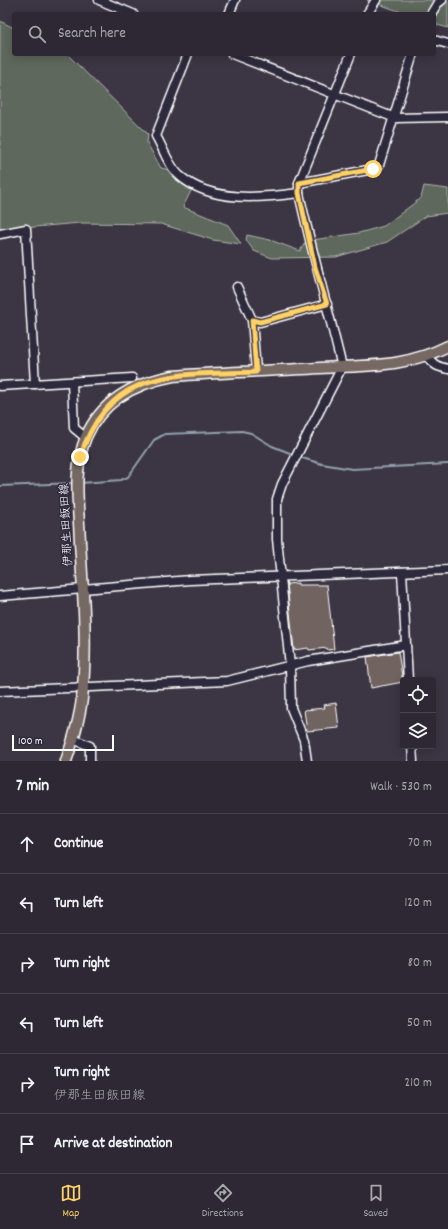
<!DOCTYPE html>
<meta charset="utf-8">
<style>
:root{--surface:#2d2833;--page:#35303b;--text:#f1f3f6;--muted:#a7a6ac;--line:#48444e;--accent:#ffd166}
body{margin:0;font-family:Dekko,"Klee One",sans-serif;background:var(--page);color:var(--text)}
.controls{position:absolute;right:12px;bottom:12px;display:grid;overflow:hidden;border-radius:4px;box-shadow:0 2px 10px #0003}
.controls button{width:36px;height:36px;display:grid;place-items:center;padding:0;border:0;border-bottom:1px solid var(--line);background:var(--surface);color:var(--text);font:20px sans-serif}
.scale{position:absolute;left:12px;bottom:10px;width:102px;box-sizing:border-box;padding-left:4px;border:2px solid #fff;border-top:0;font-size:11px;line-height:14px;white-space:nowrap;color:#fff;-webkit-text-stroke:3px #2f2a3d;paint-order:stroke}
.stop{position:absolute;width:12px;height:12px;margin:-9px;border:3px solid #ffd166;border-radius:50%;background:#fff}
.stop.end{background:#ffd166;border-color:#fff;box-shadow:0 1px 4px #0008}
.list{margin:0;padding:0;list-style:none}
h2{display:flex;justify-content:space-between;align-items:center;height:52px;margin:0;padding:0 16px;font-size:17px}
h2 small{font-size:13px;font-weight:400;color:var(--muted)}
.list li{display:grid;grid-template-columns:26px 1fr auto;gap:12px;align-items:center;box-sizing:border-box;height:60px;padding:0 16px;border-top:1px solid var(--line)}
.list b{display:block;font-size:15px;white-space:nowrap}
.list p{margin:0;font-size:13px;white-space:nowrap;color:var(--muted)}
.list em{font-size:13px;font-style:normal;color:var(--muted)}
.icon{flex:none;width:22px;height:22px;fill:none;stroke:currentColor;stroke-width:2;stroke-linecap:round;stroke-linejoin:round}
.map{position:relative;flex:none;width:448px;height:761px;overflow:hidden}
.search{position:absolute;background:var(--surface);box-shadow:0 2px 10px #0003;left:12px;right:12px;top:12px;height:44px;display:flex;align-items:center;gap:10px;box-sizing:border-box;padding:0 14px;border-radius:4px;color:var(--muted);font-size:15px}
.sheet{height:412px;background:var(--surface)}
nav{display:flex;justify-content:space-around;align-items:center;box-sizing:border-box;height:56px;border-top:1px solid var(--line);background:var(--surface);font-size:11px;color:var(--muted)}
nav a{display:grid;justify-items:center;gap:2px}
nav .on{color:var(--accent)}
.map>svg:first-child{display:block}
.green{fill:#5f685b;stroke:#afb4ad}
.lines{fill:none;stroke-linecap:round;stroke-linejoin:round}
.stream{stroke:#93a1ad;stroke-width:2}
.building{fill:#716460;stroke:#fff}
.minor-casing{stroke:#fff;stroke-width:11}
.major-casing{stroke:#fff;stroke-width:13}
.minor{stroke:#2f2a3d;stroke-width:8}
.major{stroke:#766964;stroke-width:10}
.route{stroke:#ffd166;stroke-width:5}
.labels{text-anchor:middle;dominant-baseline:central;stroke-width:3;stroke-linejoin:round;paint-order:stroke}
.street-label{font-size:12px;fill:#fff;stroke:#2f2a3d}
</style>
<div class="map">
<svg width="448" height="761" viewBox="0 0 448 761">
<rect width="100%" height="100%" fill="#3c3644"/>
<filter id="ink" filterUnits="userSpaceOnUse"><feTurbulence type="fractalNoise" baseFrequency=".025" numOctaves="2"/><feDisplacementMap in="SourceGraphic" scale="8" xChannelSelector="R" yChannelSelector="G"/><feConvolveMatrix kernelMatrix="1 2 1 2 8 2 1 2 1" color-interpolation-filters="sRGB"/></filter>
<g filter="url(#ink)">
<g class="green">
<path d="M367,0H448V28L434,24V14H407Z"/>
<path d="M0,21L14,28V54H67L148,134L147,143L161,168L170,170L192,189L183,207L228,225L241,244L213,240L161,224L80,223L0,230Z"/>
<path d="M424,186L448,189V213L426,216L387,242L336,257L272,258L254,251L246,240L247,235L270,240L300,251L306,241L359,233L384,226L421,198Z"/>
</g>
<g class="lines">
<g class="stream">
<path d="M299,457L322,464L352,469L448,464"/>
<path d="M81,483L121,480L128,477L154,440L165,434L242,431L251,433L272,446L295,455"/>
<path d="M0,486L75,483"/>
</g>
</g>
<g class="building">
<path d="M298,583V585H327L334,649L328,650L327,648L309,650L308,648L294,650L287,584Z"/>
<path d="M398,652L403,682L371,688L367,657Z"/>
<path d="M336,703L339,728L307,731L304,710L325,708L324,705Z"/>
</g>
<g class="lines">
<defs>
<g id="minor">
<path d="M99,0L133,14"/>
<path d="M229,14L235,0"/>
<path d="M367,14L376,0"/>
<path d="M431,14L437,4L442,0"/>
<path d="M434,40L448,44"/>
<path d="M188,54L156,136C163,148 169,167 180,176C211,203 261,198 299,193"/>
<path d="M232,54L395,118L448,117"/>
<path d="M299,183L373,169L379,165L413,54"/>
<path d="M0,234L26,229L35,384"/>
<path d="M237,287L252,320L256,371"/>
<path d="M252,320L260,322L327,304"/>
<path d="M428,356C432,365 439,367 448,369"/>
<path d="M72,382L74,428L86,438"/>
<path d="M0,386L132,378"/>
<path d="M402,572L408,680"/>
<path d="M0,596L190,580L448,570"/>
<path d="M0,691L227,681L308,661L406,645"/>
<path d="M73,739L90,746V761"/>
<path d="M412,746L413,761"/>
<path d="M307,761L304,740L291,708L290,666L277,539V499L282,484L342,367C328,309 312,252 299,193V183L351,54"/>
</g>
<path id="major" d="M66,761C74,738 82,712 83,687C87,640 83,590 80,542C79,508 72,470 86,437C102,400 135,383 173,376C222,372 271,371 320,368C368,365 404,368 448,346"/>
</defs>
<use href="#minor" class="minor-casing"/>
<use href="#major" class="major-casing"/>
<use href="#minor" class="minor"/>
<use href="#major" class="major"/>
</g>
</g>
<g class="lines" filter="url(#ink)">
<path class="route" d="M80,457C110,366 176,375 256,372L252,320L260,322L327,304L315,267L299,193V183L373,169"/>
</g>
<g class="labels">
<g class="street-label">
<text transform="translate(67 525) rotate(-93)">伊那生田飯田線</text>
</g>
</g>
</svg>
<div class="controls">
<button><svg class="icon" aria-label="locate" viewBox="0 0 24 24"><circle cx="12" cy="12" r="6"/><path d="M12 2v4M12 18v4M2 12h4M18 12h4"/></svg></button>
<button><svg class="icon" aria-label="layers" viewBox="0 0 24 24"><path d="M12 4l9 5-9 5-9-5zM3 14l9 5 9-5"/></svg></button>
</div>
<div class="scale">100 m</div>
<div class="stop" style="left:373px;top:169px"></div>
<div class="stop end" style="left:80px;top:457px"></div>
<div class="search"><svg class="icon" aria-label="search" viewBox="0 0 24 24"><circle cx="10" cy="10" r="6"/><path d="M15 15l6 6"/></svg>Search here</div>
</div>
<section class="sheet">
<h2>7 min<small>Walk · 530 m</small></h2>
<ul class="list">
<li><svg class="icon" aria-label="ahead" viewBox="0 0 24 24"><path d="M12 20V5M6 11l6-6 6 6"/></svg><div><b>Continue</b></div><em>70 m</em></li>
<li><svg class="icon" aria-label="left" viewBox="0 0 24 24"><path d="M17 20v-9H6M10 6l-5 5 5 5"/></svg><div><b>Turn left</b></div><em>120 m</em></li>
<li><svg class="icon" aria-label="right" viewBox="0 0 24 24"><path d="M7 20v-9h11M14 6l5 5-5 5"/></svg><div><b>Turn right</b></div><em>80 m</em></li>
<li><svg class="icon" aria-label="left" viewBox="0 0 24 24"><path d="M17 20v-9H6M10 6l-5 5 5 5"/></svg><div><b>Turn left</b></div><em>50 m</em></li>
<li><svg class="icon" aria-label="right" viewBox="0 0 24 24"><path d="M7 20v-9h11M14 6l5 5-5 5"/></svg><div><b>Turn right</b><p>伊那生田飯田線</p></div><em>210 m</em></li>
<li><svg class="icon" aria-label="arrive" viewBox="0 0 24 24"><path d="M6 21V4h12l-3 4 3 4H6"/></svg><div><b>Arrive at destination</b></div></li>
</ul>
</section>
<nav>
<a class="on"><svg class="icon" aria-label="map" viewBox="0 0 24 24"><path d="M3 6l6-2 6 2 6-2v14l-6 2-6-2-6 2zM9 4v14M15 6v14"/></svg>Map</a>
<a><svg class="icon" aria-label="directions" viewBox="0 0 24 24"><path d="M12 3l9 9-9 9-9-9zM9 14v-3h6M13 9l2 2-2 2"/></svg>Directions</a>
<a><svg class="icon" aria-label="saved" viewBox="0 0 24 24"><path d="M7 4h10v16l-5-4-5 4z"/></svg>Saved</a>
</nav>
